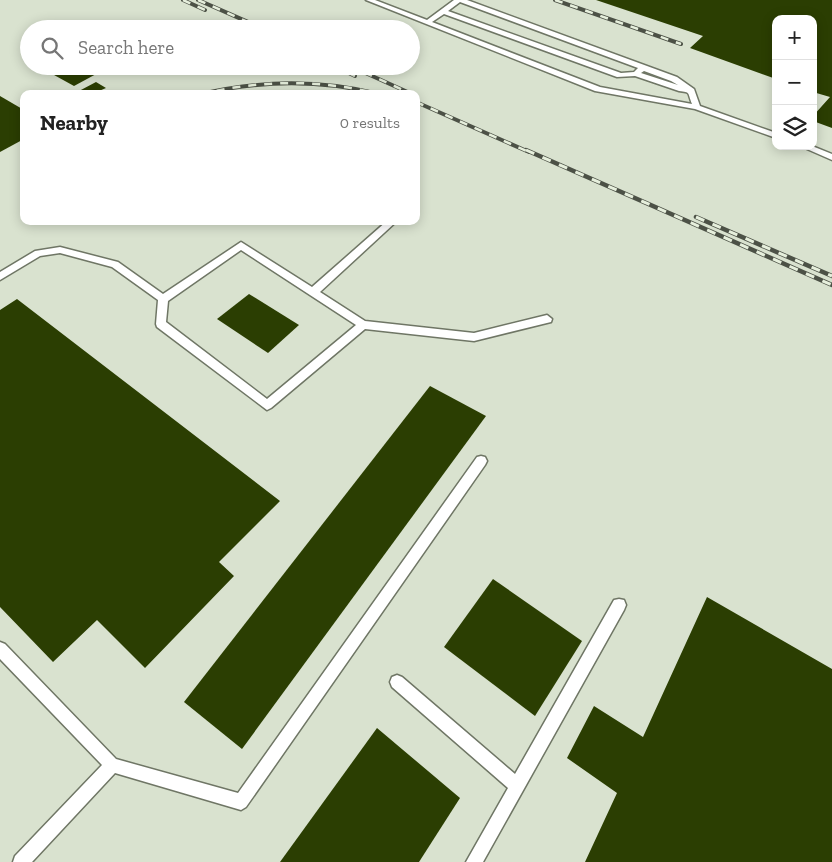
<!DOCTYPE html>
<meta charset="utf-8">
<style>
:root{--surface:#fff;--page:#f2f2f2;--text:#222;--muted:#767676;--line:#e0e0e0}
body{margin:0;font-family:"Zilla Slab",serif;background:var(--page);color:var(--text)}
.controls{position:absolute;right:15px;top:15px;display:grid;overflow:hidden;border-radius:10px;box-shadow:0 2px 12px #0003}
.controls button{width:45px;height:45px;display:grid;place-items:center;padding:0;border:0;border-bottom:1px solid var(--line);background:var(--surface);color:var(--text);font:25px sans-serif}
.list{margin:0;padding:0;list-style:none}
h2{display:flex;justify-content:space-between;align-items:center;height:65px;margin:0;padding:0 20px;font-size:21px}
h2 small{font-size:16px;font-weight:400;color:var(--muted)}
.icon{flex:none;width:28px;height:28px;fill:none;stroke:currentColor;stroke-width:2;stroke-linecap:round;stroke-linejoin:round}
.map{position:relative;flex:none;width:832px;height:862px;overflow:hidden}
.search{position:absolute;background:var(--surface);box-shadow:0 2px 12px #0003;left:20px;top:20px;width:400px;height:55px;display:flex;align-items:center;gap:12px;box-sizing:border-box;padding:0 18px;border-radius:28px;color:var(--muted);font-size:19px}
.panel{position:absolute;background:var(--surface);box-shadow:0 2px 12px #0003;left:20px;top:90px;width:400px;height:135px;border-radius:10px}
.map>svg:first-child{display:block}
.building{fill:#2b3e02}
.lines{fill:none;stroke-linecap:round;stroke-linejoin:round}
.lane-casing{stroke:#6f7665;stroke-width:3}
.lane{fill:#fff;fill-rule:evenodd}
.rail-far1-casing{stroke:#4c5146;stroke-width:4}
.rail-casing{stroke:#4c5146;stroke-width:4.5}
.rail-far1{stroke:#e6efdc;stroke-width:2.5;stroke-dasharray:8;stroke-linecap:butt}
.rail{stroke:#e6efdc;stroke-width:3;stroke-dasharray:9;stroke-linecap:butt}
</style>
<div class="map">
<svg width="832" height="862" viewBox="0 0 832 862">
<rect width="100%" height="100%" fill="#d9e2cf"/>
<g class="building">
<path d="M596,0H832V128L813,121V116L830,97L813,92V19H776V79L690,48L703,36Z"/>
<path d="M53,66H111L74,86L45,70Z"/>
<path d="M96,82L106,88L99,91L102,93L100,94H84L79,91Z"/>
<path d="M0,96L24,110V139L0,152Z"/>
<path d="M249,294L299,325L268,353L217,319Z"/>
<path d="M17,299L280,501L219,562L234,576L145,668L97,620L53,662L0,607V310Z"/>
<path d="M430,386L486,416L242,749L184,702Z"/>
<path d="M493,579L582,641L535,716L444,647Z"/>
<path d="M707,597L832,669V862H585L617,793L567,758L594,706L643,737Z"/>
<path d="M377,728L460,798L419,862H280Z"/>
</g>
<g class="lines">
<defs>
<g id="lane">
<path d="M366,0H375L427,20L454,0H467L677,77L694,89L700,106L776,133V138L695,109L595,91ZM460,2L638,68L634,72L621,73L448,11ZM444,14L617,77L635,76L679,91C691,93 687,91 692,104L600,87L432,22ZM644,71L671,81L678,85L641,73Z"/>
<path d="M800,146H812L832,154V160Z"/>
<path d="M387,221H397L320,292L365,321L474,333L547,315L552,319L551,322L474,341L365,329L271,408L267,410L157,327L156,324L158,300L112,267L60,253L40,256L0,280V272L35,251L60,247L118,262L163,294L241,242L312,287ZM241,250L356,325L267,399L166,322L168,301Z"/>
<path d="M481,456L485,457L487,461L485,465L246,807L241,810L115,773L32,862H13L15,856L102,765L0,659V642L5,644L116,759L238,793L477,457Z"/>
<path d="M619,599L624,600L626,605L624,610L483,862H466L508,788L392,687L390,682L392,677L397,675L402,677L515,774L614,600Z"/>
</g>
</defs>
<use href="#lane" class="lane-casing"/>
<use href="#lane" class="lane"/>
<defs>
<g id="rail-far1">
<path d="M183,0L205,10"/>
<path d="M198,0L264,29"/>
<path d="M555,0L681,44"/>
<path d="M334,66L355,76"/>
<path d="M350,66L412,94"/>
<path d="M201,94C261,80 319,79 379,94"/>
<path d="M416,102L529,152"/>
</g>
<g id="rail">
<path d="M526,150L832,285"/>
<path d="M696,217L832,276"/>
</g>
</defs>
<use href="#rail-far1" class="rail-far1-casing"/>
<use href="#rail" class="rail-casing"/>
<use href="#rail-far1" class="rail-far1"/>
<use href="#rail" class="rail"/>
</g>
</svg>
<div class="controls">
<button>+</button>
<button>−</button>
<button><svg class="icon" aria-label="layers" viewBox="0 0 24 24"><path d="M12 4l9 5-9 5-9-5zM3 14l9 5 9-5"/></svg></button>
</div>
<div class="search"><svg class="icon" aria-label="search" viewBox="0 0 24 24"><circle cx="10" cy="10" r="6"/><path d="M15 15l6 6"/></svg>Search here</div>
<section class="panel">
<h2>Nearby<small>0 results</small></h2>
<ul class="list">
</ul>
</section>
</div>
